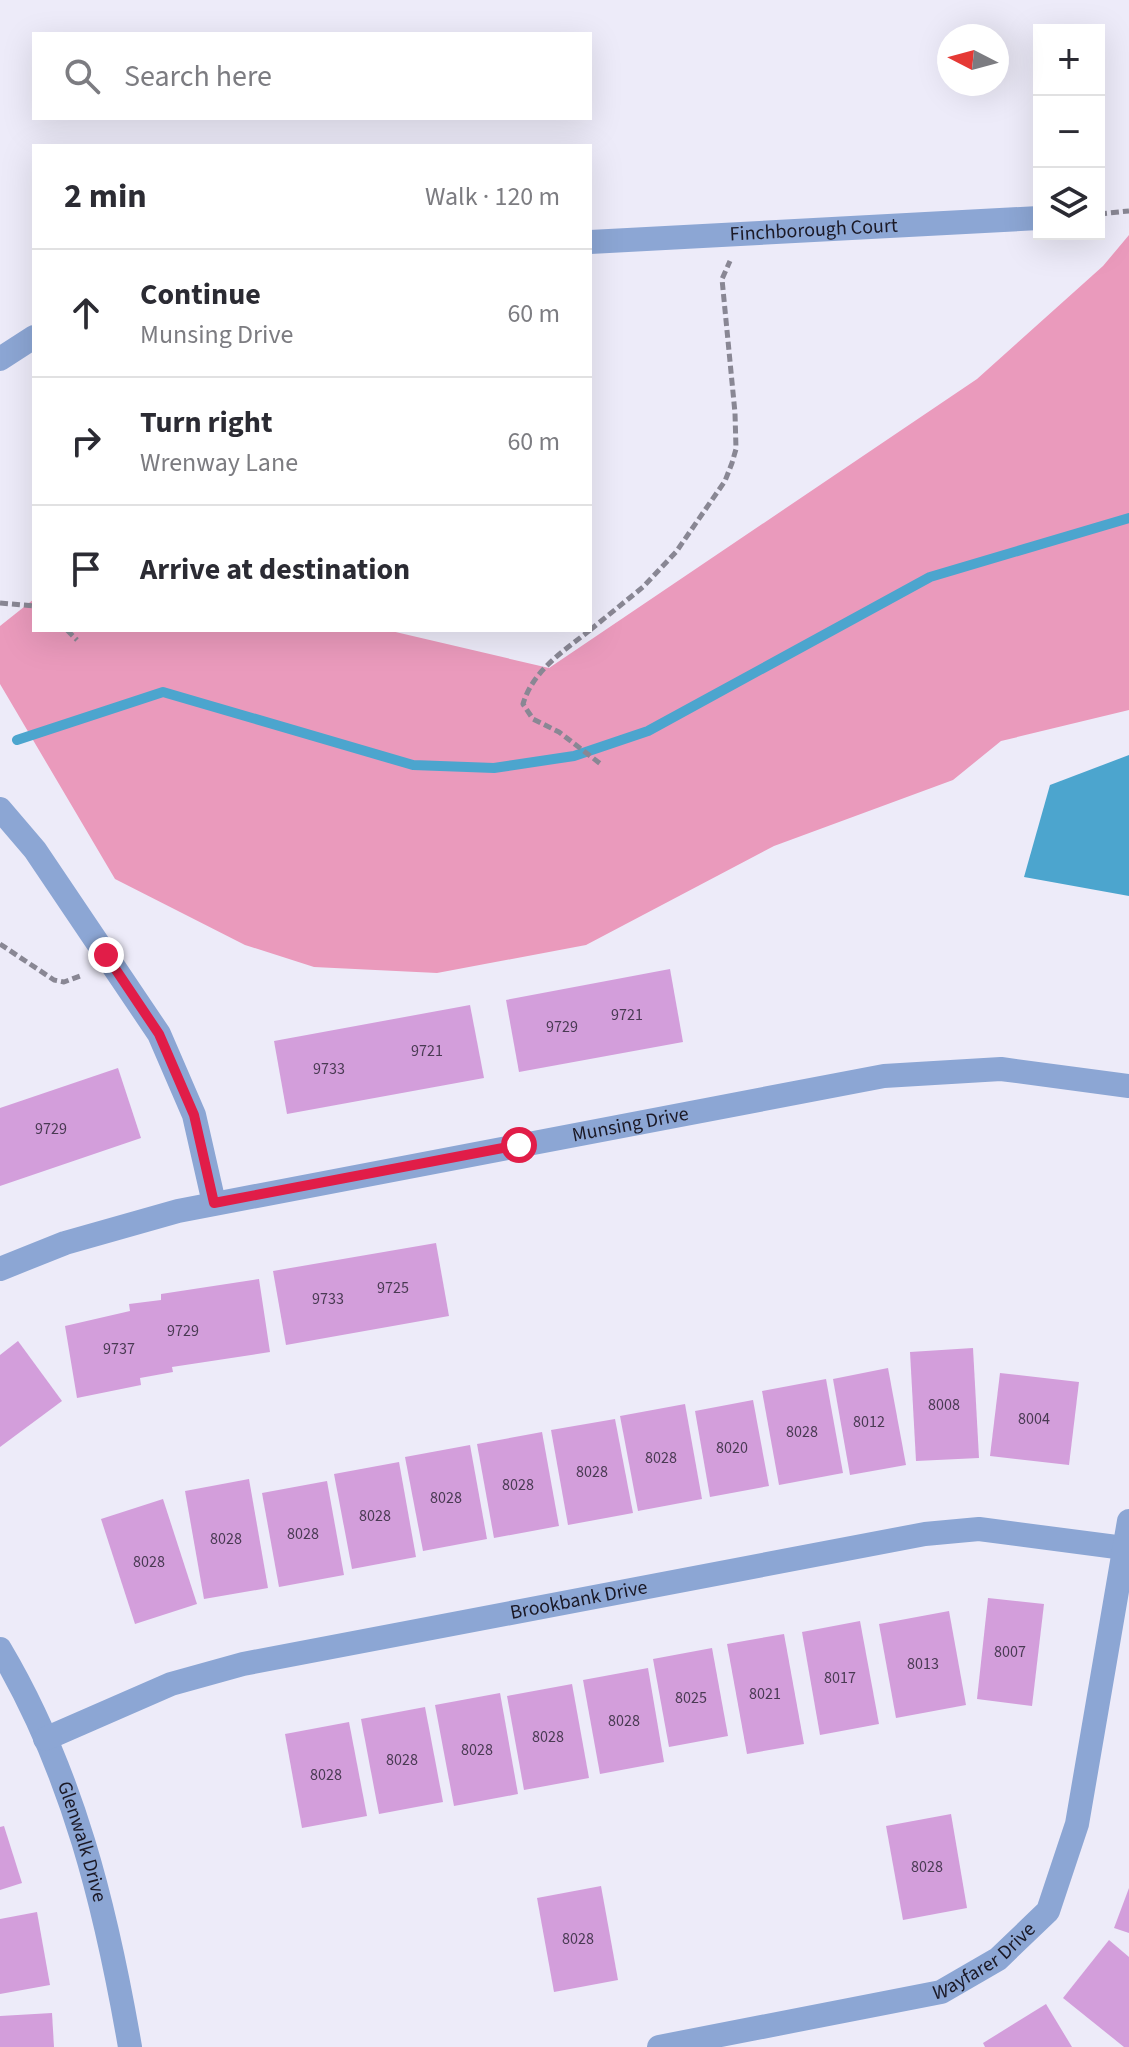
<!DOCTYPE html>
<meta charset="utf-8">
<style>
:root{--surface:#fff;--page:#f7f7f7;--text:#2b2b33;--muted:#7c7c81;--line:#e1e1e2}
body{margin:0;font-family:"Source Sans 3",sans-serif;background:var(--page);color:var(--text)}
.controls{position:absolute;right:24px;top:24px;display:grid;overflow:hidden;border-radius:0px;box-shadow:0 8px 32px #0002}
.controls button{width:72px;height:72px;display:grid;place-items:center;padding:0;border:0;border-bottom:2px solid var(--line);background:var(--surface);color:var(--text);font:40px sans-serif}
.compass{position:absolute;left:937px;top:24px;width:72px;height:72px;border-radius:50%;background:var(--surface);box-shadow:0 8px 32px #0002;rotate:276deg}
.stop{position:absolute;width:24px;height:24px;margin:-18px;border:6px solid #e11d48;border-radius:50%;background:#fff}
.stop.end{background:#e11d48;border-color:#fff;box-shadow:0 2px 8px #0008}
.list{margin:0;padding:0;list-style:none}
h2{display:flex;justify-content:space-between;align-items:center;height:104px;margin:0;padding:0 32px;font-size:34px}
h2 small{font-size:26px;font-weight:400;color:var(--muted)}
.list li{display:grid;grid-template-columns:52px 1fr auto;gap:24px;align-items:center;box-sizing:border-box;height:128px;padding:0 32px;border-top:2px solid var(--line)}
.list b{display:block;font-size:30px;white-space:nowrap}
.list p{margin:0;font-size:26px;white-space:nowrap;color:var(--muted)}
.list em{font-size:26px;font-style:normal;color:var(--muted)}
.icon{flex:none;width:44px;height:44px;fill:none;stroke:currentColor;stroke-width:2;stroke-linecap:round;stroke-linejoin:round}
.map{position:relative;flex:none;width:1129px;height:2047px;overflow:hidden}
.search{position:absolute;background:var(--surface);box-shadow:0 8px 32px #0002;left:32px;top:32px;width:560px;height:88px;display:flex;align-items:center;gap:20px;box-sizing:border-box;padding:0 28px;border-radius:0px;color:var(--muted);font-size:30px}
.panel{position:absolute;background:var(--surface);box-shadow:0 8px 32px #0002;left:32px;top:144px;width:560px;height:488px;border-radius:0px}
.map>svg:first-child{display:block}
.forest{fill:#ea9abc}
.water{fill:#4ca5ce}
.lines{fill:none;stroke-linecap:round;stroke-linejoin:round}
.stream{stroke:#4ca5ce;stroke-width:10}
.building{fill:#d39edb}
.path{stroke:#898794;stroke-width:5;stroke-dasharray:8 4;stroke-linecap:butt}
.street{stroke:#8ca6d4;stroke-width:24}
.route{stroke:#e11d48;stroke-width:10}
.labels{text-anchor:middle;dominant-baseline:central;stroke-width:8;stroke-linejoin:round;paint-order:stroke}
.number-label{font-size:16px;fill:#493a53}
.street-label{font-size:20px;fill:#1b1926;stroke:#fff}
</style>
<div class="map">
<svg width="1129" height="2047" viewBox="0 0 1129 2047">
<rect width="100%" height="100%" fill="#edebf9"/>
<path class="forest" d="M1129,235V710L1001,741L953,780L774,846L586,945L437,973L314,967L245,945L115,879L0,684V626L34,599V630H387L549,668L977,379L1103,266Z"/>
<path class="water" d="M1129,755V896L1024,877L1050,785Z"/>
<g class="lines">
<path class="stream" d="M17,740L163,692L413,765L494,768L574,756L648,731L930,577L1129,518"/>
</g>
<g class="building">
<path d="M670,969L683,1042L519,1072L506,1000Z"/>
<path d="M470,1005L484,1078L287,1114L274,1041Z"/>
<path d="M118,1068L141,1138L0,1186V1108Z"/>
<path d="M436,1243L449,1316L286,1345L273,1271Z"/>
<path d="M259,1279L270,1352L172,1367L173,1372L140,1378L141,1385L77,1398L65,1326L130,1311L129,1304L161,1300V1294Z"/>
<path d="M18,1341L62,1401L0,1447V1355Z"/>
<path d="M973,1348L979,1458L916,1461L910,1352Z"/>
<path d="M888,1368L906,1465L850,1475L833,1379Z"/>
<path d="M1000,1373L1079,1382L1069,1465L990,1456Z"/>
<path d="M826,1379L843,1473L779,1485L762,1391Z"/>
<path d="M753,1400L769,1486L710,1497L695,1411Z"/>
<path d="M685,1404L702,1499L638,1511L620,1416Z"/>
<path d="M615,1419L633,1513L568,1525L551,1430Z"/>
<path d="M542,1432L559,1526L494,1538L477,1444Z"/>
<path d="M470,1445L487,1539L423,1551L405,1457Z"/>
<path d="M399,1462L416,1557L352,1569L334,1474Z"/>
<path d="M249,1479L268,1588L204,1599L185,1491Z"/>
<path d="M327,1481L344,1575L279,1587L262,1493Z"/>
<path d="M163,1499L197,1604L135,1624L101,1519Z"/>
<path d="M988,1598L1044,1604L1032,1706L977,1699Z"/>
<path d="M949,1611L966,1705L896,1718L879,1624Z"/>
<path d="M860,1621L879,1724L820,1735L802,1632Z"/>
<path d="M784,1634L804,1744L747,1754L727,1644Z"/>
<path d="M712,1648L728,1736L669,1747L653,1659Z"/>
<path d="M648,1668L664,1762L600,1774L583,1680Z"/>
<path d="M572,1684L589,1778L524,1790L507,1696Z"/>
<path d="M500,1693L518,1794L454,1806L435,1705Z"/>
<path d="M425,1707L443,1802L379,1814L361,1719Z"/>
<path d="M349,1722L367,1816L302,1828L285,1734Z"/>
<path d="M951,1814L967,1908L903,1920L886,1826Z"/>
<path d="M4,1826L22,1883L0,1890V1827Z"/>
<path d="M601,1886L618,1980L554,1992L537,1898Z"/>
<path d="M1129,1888V1933L1114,1928Z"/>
<path d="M37,1912L50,1985L0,1994V1919Z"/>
<path d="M1109,1940L1129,1957V2047H1124L1063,1998Z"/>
<path d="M1046,2004L1072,2047H985L983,2043Z"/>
<path d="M52,2013L54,2047H0V2016Z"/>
</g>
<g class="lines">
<g class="path">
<path d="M1099,214L1129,211"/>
<path d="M0,603L34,606"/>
<path d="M67,630L77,640"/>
<path d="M590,630L643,587L676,552L725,481L732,463L736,449L735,413L722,279L730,261"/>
<path d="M590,630C564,651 533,670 523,704L533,719L559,732L602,765"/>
<path d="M0,944L54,980L64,982L80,976"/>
</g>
<g class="street">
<path id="s1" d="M590,242L1039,218"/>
<path d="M0,359L34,337"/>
<path d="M0,809L35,850L159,1034L194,1115L214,1203"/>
<path id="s2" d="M0,1269L65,1243L178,1211L884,1076L1001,1069L1129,1086"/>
<path id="s3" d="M0,1649C73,1772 106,1908 130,2047"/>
<path id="s4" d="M45,1739L171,1684L243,1664L925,1534L979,1529L1124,1548"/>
<path id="s5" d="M659,2047L941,1992L998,1959L1048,1911L1077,1824L1129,1521"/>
</g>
</g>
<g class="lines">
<path class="route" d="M106,955L159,1034L194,1115L214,1203L519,1145"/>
</g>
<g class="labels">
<g class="number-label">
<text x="627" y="1015">9721</text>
<text x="562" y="1027">9729</text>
<text x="427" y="1051">9721</text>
<text x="329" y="1069">9733</text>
<text x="51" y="1129">9729</text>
<text x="393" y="1288">9725</text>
<text x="328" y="1299">9733</text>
<text x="183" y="1331">9729</text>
<text x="119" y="1349">9737</text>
<text x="944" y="1405">8008</text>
<text x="1034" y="1419">8004</text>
<text x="869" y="1422">8012</text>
<text x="802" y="1432">8028</text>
<text x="732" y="1448">8020</text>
<text x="661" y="1458">8028</text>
<text x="592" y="1472">8028</text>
<text x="518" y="1485">8028</text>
<text x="446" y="1498">8028</text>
<text x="375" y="1516">8028</text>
<text x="303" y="1534">8028</text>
<text x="226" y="1539">8028</text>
<text x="149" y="1562">8028</text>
<text x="1010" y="1652">8007</text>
<text x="923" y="1664">8013</text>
<text x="840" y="1678">8017</text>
<text x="765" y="1694">8021</text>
<text x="691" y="1698">8025</text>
<text x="624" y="1721">8028</text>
<text x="548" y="1737">8028</text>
<text x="477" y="1750">8028</text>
<text x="402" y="1760">8028</text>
<text x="326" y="1775">8028</text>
<text x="927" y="1867">8028</text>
<text x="578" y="1939">8028</text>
</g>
<g class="street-label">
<text stroke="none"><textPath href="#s1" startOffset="224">Finchborough Court</textPath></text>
<text stroke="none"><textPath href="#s2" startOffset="648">Munsing Drive</textPath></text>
<text stroke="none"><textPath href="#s4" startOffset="554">Brookbank Drive</textPath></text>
<text stroke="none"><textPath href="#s3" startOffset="210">Glenwalk Drive</textPath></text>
<text stroke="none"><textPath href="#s5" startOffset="340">Wayfarer Drive</textPath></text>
</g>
</g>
</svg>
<div class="controls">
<button>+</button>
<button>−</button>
<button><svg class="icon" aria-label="layers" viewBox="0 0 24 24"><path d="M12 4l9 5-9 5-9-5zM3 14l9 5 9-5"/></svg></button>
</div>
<svg class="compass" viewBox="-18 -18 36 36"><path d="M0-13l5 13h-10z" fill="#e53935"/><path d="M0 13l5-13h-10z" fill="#7c7c81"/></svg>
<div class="stop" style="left:519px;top:1145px"></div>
<div class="stop end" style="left:106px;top:955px"></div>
<div class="search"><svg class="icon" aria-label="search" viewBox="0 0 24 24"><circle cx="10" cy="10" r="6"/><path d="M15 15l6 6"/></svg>Search here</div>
<section class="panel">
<h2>2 min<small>Walk · 120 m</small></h2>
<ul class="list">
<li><svg class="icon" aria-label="ahead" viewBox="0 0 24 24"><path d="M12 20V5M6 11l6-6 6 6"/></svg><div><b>Continue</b><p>Munsing Drive</p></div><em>60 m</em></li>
<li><svg class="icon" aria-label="right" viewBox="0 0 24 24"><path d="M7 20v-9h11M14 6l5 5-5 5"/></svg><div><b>Turn right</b><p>Wrenway Lane</p></div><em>60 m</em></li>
<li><svg class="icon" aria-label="arrive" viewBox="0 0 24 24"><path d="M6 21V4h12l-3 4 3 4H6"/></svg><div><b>Arrive at destination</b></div></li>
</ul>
</section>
</div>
